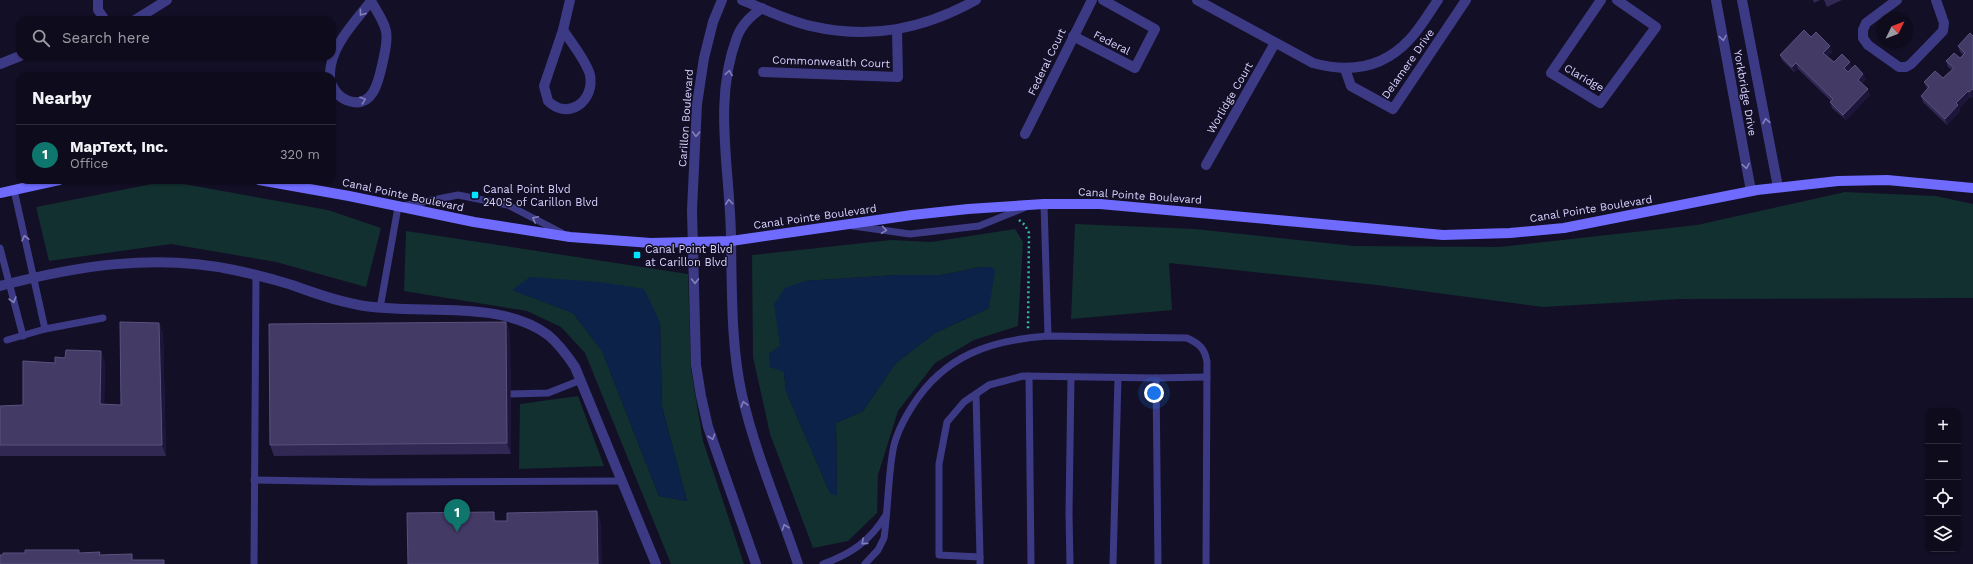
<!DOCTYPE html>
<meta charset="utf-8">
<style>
:root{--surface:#0e0b1c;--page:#171425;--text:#f1f3f6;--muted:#9b9ba3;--line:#2e2b3b;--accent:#0f766e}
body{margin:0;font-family:"Work Sans",sans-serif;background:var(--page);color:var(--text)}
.controls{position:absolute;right:12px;bottom:12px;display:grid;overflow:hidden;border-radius:8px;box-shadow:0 1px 3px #0004}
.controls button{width:36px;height:36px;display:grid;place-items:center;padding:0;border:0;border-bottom:1px solid var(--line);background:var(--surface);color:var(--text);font:20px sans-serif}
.compass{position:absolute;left:1877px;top:12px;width:36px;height:36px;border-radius:50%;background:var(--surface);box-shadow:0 1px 3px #0004;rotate:47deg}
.you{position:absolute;left:1154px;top:393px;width:14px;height:14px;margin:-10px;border:3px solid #fff;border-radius:50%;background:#1a73e8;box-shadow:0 0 0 6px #1a73e833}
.badge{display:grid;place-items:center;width:26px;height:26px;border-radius:50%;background:var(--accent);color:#fff;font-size:13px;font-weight:700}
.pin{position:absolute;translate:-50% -33px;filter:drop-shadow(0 1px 2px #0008)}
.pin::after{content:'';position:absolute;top:21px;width:14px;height:12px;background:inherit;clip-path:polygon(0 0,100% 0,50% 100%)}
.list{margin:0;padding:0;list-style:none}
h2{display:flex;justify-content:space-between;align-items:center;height:52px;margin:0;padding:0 16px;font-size:17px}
h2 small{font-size:13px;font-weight:400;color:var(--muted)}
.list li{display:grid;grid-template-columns:26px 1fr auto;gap:12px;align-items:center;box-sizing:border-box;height:60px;padding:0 16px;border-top:1px solid var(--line)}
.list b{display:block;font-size:15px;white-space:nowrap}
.list p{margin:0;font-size:13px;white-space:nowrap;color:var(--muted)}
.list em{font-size:13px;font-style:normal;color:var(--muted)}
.icon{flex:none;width:22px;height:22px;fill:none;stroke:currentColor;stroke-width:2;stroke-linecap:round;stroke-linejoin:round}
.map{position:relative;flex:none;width:1973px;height:564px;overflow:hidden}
.search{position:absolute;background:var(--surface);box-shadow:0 1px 3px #0004;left:16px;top:16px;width:320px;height:44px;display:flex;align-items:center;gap:10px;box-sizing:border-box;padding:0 14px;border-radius:12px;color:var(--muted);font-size:15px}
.panel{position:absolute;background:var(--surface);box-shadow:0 1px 3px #0004;left:16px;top:72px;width:320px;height:112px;border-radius:12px}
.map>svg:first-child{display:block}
.green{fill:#12302f;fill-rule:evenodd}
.water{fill:#0c2248}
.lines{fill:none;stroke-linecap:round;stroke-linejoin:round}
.path{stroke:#2fb8b0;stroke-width:2.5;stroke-dasharray:2 3;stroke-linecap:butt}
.lane{stroke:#3d3a85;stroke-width:7}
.street{stroke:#3d3a85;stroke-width:10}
.secondary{stroke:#6f6bff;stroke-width:10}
.wall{fill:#312854}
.shaded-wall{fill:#1d163a}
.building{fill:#433a66;stroke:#5a527e}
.oneway{stroke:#837fbc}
.poi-dot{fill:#00e5ff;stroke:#130f26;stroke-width:1.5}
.labels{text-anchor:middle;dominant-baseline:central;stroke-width:3;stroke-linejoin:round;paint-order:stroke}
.street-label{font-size:11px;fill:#d9d4ff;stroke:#130f26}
.poi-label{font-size:11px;fill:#d9d4ff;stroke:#130f26;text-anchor:start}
</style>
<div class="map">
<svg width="1973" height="564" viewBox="0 0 1973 564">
<rect width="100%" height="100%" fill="#130f26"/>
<g class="green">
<path d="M167,181L328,210L381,228L366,287L276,262L171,244L49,261L36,207Z"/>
<path d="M1845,192L1936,196L1973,204V298L1680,299L1543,307L1377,285L1169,263L1172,310L1071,319L1075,224L1195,229L1354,246L1500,247L1697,225Z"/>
<path d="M1015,229L1023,242L1018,326L974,340L935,363L898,411L878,475L877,513L848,541L813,548L770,434L753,357L752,255L891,240L931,242ZM981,267L989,308L935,333L895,364L863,411L836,423L837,495L830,493L786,391L784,372L769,354L780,346L805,281L897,275H941Z"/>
<path d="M406,231L688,274L691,369L703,441L744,564H671L585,353L561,327L527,311L404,291ZM513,290L660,322L662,407L687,501L659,496L602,351L573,313Z"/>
<path d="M578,396L604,466L519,469L520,404Z"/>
</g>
<g class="water">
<path d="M981,267H992L995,271L989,308L935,333L895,364L863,411L836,423L837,496L830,493L786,391L784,372L770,367L769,354L780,346L774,304L785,288L805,281L897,275H941Z"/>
<path d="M530,277L600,282L644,289L660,322L662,407L687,501L659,496L602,351L573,313L512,290Z"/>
</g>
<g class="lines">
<path class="path" d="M1019,220L1025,225L1029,233L1028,329"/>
<g class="lane">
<path d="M14,190L45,329"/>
<path d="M1044,204L1048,336"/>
<path d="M853,226L910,234L979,226L1026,207"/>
<path d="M0,248L23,336"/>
<path d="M380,308L398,207L458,195L508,205L562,233"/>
<path d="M7,340L45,329L103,318"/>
<path d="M1029,376L1031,564"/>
<path d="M1156,378L1158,564"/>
<path d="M510,394L548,393L581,380"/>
<path d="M976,394L980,557"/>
<path d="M254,480L372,482L622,481"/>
<path d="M254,564L256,275"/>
<path d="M823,564C851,554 870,541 886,515"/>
<path d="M865,564L878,550L884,538C888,509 888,478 893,450C896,433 904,419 913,405C945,355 991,340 1048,336L1187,338C1200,344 1205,349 1207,362L1206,564"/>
<path d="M980,564V557L939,555V464L947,422L964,402L989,385L1023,376L1156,378L1207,377"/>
<path d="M1070,564L1069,513L1071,377"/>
<path d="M1113,564L1118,378"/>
</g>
<g class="street">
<path d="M98,0V10L105,20"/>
<path d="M722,0L713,22L704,58L697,104L692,210L696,365L701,396L708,427L756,564"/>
<path d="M742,0C764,9 788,21 811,26C871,40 924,29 976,0"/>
<path d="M1197,0L1313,63C1349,73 1383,68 1409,40C1420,29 1429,13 1438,0"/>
<path d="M1601,0L1551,73L1600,103L1656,27L1617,0"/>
<path d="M1716,0L1751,191"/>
<path d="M1742,0L1778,187"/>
<path d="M1897,0L1866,23L1863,30V38L1868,45L1899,67H1906L1911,64L1943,31L1944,23L1936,0"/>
<path d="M762,8C751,16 742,24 737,37C712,103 731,173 731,241C732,290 731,347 742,395C755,452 779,508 798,564"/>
<path d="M135,20L167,0"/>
<path d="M563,30C571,42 587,62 590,75C595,101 568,121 548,101L544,86Z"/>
<path d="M563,30L570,0"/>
<path d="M1073,36L1135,68L1155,29L1103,0"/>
<path d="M0,64L20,56"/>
<path d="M1345,69L1351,86L1393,109L1466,0"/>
<path d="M763,72L898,77L897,30"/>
<path d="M330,76C329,47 355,22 371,1C376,10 384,21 386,31C388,41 385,51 383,61C379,79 374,109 349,101C340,98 336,93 332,85"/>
<path d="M1025,134L1092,0"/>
<path d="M1206,165L1275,43"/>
<path d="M0,286C76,266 156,253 234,270C253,274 273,279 292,285C314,293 336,301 359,305C416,316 499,298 548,335C559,344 567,355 575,367L656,564"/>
</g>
<g class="secondary">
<path d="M259,180L349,196L474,222L570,237L651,243L731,241L912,215L968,209L1044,204H1100L1443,235L1510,233L1564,228L1757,190L1838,181L1887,180L1973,188"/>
<path d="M0,193L59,180"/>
</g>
</g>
<g class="wall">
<path d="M1813,0H1820L1814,3Z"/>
<path d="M1824,0H1842L1827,7Z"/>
<path d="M1970,33L1971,98L1970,97L1959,108L1960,111L1947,125L1923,102L1921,96L1927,89L1924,82L1943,78L1952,70L1948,67L1946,61L1960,58L1963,55L1960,52L1958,46Z"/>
<path d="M1832,52L1827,56L1834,62L1852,67L1848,72L1866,79L1862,83L1870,95L1846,120L1832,108L1830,102L1831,101L1798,69L1794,72L1782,60L1780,55Z"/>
<path d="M506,322L510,333L511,454L274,456L270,445Z"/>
<path d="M159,323L163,334L166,456H0V406L23,405L55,363L105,362L104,404L121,405Z"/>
</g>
<g class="shaded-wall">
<path d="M1830,46L1832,52L1826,58L1823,53Z"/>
<path d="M1850,62L1852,67L1846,74L1844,68Z"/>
<path d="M1796,63L1798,69L1794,72L1792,67Z"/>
<path d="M1863,74L1866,79L1860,85L1858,80Z"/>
<path d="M1868,89L1870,95L1846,120L1843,115Z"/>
<path d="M1973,89V97L1971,98L1969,92Z"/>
<path d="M1968,91L1970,97L1959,108L1960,111L1947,125L1945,119L1956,103Z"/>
<path d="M506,322L510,333L511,454L507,443Z"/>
<path d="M159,323L163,334L166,456L162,445Z"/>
<path d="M101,351L105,362L104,415L100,404Z"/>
<path d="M597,511L601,523L602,564H598Z"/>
<path d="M494,512L498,523L494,521Z"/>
</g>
<g class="building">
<path d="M1804,30L1811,37L1816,32L1830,46L1823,53L1834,62L1842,54L1850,62L1844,68L1848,72L1855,65L1863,74L1858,80L1868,89L1843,115L1830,102L1833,99L1796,63L1792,67L1780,55Z"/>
<path d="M1970,33L1973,36V89L1969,92L1968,91L1956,103L1958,105L1945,119L1921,96L1929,87L1924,82L1935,71L1943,78L1954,68L1946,61L1954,53L1960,58L1965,53L1958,46Z"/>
<path d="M120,322L159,323L162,445H0V406L23,405V361L55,363V357L65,358L66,350L101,351L100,404L121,405Z"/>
<path d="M506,322L507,443L270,445L269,324Z"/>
<path d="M597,511L598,564H408L407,513L494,512V521H507V513Z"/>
<path d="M25,550H79V553L100,552L99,555L132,554V560H164V564H0V555H3V553H25Z"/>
</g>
<defs><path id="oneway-chevron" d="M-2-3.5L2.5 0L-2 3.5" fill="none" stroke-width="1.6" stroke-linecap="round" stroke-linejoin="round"/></defs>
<g class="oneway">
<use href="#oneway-chevron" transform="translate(362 13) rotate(127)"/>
<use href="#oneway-chevron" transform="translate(1723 38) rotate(80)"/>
<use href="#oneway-chevron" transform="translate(729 73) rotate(-81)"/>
<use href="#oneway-chevron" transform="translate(363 100) rotate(-19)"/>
<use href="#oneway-chevron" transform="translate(1766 121) rotate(-101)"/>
<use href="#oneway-chevron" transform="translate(696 134) rotate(92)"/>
<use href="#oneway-chevron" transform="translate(1746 166) rotate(80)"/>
<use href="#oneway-chevron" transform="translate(729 202) rotate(-95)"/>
<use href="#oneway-chevron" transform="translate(535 219) rotate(-153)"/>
<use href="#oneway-chevron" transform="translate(884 230) rotate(8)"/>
<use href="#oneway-chevron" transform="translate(25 238) rotate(-103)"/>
<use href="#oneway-chevron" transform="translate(695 281) rotate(89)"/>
<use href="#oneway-chevron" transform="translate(13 300) rotate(74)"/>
<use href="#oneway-chevron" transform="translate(744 404) rotate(-105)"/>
<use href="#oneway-chevron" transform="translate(712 437) rotate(71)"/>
<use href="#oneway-chevron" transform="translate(785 527) rotate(-109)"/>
<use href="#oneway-chevron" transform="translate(864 542) rotate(139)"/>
</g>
<g class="poi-dot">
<rect x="471" y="191" width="8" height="8" rx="2"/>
<rect x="633" y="251" width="8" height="8" rx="2"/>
</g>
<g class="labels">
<g class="street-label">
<text transform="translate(1112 43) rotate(27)">Federal</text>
<text transform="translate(831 62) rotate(2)">Commonwealth Court</text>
<text transform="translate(1047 62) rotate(-64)">Federal Court</text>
<text transform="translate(1408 64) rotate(-55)">Delamere Drive</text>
<text transform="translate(1584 78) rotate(30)">Claridge</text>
<text transform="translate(1745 93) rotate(80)">Yorkbridge Drive</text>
<text transform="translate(1230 98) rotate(-60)">Worlidge Court</text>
<text transform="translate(686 118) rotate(-86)">Carillon Boulevard</text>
<text transform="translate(403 195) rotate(12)">Canal Pointe Boulevard</text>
<text transform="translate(1140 196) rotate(4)">Canal Pointe Boulevard</text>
<text transform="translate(1591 209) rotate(-9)">Canal Pointe Boulevard</text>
<text transform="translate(815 217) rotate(-8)">Canal Pointe Boulevard</text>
</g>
<g class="poi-label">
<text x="483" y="189">Canal Point Blvd<tspan x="483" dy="13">240'S of Carillon Blvd</tspan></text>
<text x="645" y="249">Canal Point Blvd<tspan x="645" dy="13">at Carillon Blvd</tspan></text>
</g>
</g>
</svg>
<div class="controls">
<button>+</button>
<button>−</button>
<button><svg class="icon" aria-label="locate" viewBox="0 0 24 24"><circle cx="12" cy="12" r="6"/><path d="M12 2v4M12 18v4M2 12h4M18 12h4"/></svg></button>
<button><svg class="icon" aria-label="layers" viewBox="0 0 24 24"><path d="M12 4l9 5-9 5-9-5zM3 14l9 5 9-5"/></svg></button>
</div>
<svg class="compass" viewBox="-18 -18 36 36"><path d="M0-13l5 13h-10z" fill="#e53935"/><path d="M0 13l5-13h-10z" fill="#9b9ba3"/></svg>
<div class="you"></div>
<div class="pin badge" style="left:457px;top:532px">1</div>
<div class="search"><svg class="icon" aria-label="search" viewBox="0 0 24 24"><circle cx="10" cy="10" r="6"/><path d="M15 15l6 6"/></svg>Search here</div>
<section class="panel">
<h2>Nearby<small></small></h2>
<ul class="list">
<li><span class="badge">1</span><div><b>MapText, Inc.</b><p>Office</p></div><em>320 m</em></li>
</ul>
</section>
</div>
